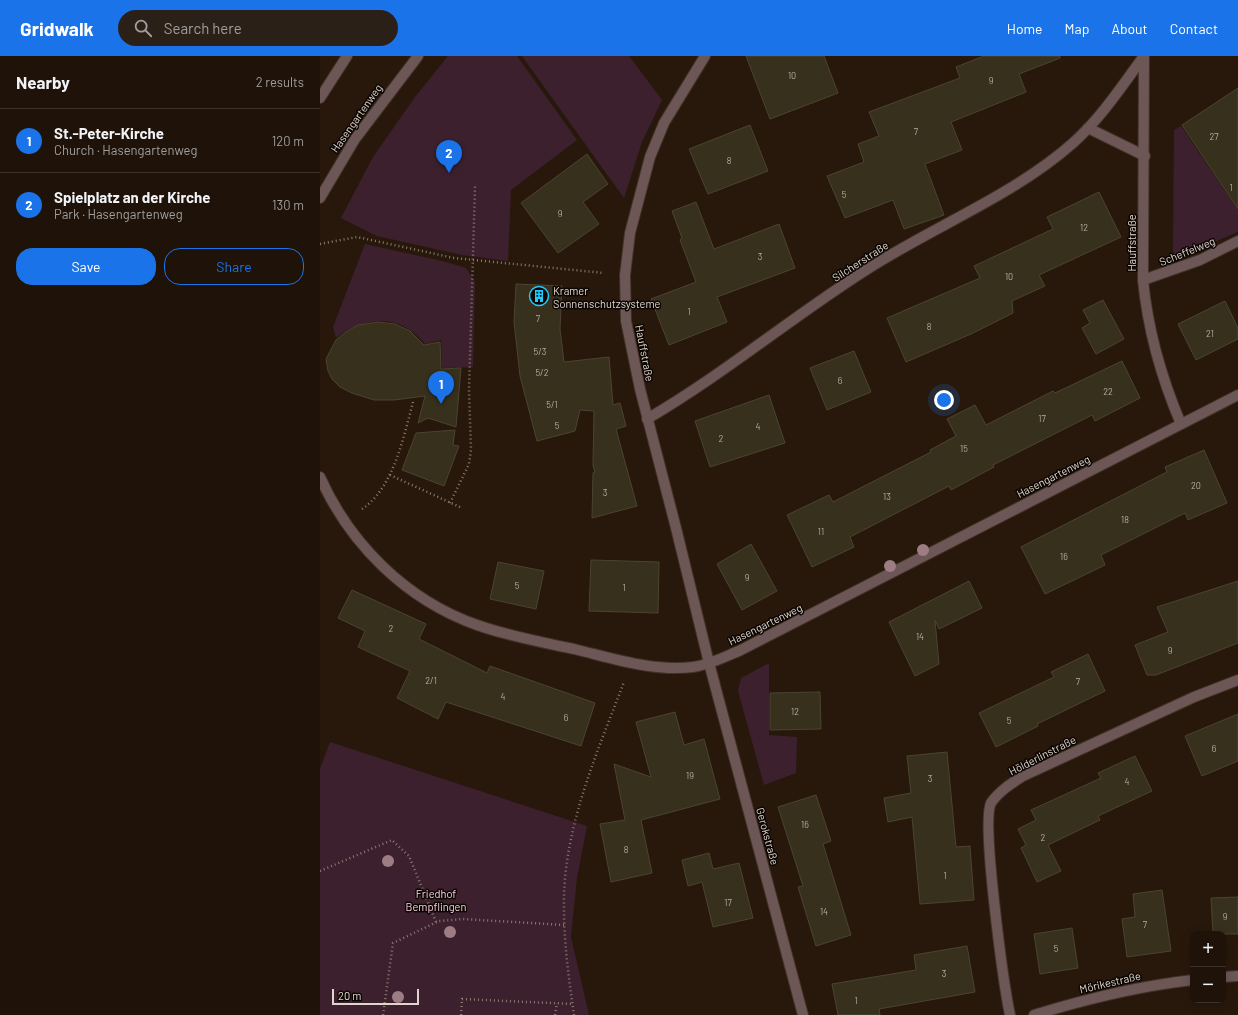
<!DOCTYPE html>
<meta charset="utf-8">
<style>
:root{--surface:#1e1209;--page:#2b2017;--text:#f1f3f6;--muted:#a19e9c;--line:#3c322a;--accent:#1a73e8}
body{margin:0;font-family:Barlow,sans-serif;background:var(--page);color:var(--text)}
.controls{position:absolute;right:12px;bottom:12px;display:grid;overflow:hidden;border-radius:8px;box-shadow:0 2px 10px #0003}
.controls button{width:36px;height:36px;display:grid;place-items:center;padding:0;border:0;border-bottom:1px solid var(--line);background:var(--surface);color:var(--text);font:20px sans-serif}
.scale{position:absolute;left:12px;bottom:10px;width:87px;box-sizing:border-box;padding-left:4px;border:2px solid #e0d5cd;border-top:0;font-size:11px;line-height:14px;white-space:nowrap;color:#e0d5cd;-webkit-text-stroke:3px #0c0603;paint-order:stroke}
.you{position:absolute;left:624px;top:344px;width:14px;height:14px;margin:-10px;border:3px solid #fff;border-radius:50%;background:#1a73e8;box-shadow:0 0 0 6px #1a73e833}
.badge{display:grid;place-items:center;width:26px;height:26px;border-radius:50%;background:var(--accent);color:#fff;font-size:13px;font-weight:700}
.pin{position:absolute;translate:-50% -33px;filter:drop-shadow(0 1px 2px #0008)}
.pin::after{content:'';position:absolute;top:21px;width:14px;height:12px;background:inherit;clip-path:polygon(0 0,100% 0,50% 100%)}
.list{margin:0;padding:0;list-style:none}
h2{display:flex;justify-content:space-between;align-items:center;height:52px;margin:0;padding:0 16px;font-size:17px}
h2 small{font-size:13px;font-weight:400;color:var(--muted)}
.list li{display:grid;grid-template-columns:26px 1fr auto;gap:12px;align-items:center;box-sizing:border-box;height:64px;padding:0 16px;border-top:1px solid var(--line)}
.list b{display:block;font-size:15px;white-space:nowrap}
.list p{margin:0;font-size:13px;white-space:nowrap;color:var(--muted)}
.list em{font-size:13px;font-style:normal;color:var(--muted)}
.actions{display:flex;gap:8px;padding:12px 16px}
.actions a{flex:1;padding:9px 0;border:1px solid var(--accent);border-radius:16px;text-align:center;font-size:14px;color:var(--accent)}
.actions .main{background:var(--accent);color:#fff}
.icon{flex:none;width:22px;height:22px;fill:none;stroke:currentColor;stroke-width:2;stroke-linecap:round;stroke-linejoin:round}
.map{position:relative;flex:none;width:918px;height:959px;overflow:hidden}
header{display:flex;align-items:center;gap:24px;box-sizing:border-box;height:56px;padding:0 20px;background:var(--accent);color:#fff}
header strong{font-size:19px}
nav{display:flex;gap:22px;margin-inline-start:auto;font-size:14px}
.search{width:280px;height:36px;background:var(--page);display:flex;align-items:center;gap:10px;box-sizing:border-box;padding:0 14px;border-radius:22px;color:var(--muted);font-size:15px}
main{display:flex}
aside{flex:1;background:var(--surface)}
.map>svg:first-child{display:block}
.green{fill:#3c202e}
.building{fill:#37301d;stroke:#4b4430}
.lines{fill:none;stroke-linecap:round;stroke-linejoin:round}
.minor-casing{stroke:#423227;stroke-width:12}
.tertiary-casing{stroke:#423227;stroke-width:12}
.path{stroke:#8a7c72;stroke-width:2.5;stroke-dasharray:1 3;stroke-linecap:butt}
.minor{stroke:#6c5756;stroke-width:10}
.tertiary{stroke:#6c5756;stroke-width:10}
.tree{fill:#9d7d83}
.labels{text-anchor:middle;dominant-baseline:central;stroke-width:3;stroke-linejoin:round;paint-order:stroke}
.number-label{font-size:9px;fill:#b6aca1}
.street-label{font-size:11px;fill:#e0d5cd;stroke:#0c0603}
.poi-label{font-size:11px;fill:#e0d5cd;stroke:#0c0603;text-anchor:start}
.park-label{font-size:11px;fill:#fcd0e4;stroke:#0c0603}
</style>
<header>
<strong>Gridwalk</strong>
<div class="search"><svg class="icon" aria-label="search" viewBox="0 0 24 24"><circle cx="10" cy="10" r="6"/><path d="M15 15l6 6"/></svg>Search here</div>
<nav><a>Home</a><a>Map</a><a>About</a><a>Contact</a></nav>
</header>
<main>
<aside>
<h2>Nearby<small>2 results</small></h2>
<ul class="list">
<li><span class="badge">1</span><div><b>St.-Peter-Kirche</b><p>Church · Hasengartenweg</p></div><em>120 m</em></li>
<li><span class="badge">2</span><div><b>Spielplatz an der Kirche</b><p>Park · Hasengartenweg</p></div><em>130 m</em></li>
</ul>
<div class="actions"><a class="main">Save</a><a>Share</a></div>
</aside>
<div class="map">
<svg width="918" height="959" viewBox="0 0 918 959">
<rect width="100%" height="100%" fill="#28180c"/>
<g class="green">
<path d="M128,0H197L257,84L191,134L188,205L142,199L57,180L21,162L53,101L95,41Z"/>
<path d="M202,0H309L342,44L322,86L304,142Z"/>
<path d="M861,70L918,154V176L864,199L854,198L853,195L854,74Z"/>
<path d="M45,188L122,205L146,212L155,226L153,311L122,312L121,284L105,288C80,257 45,260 16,282L13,271Z"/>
<path d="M449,607V679L477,681L476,717L444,729L418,635L421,622Z"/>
<path d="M10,686L267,770L257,822L251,881L269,959H0V713Z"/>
</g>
<g class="building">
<path d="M426,0H504L518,37L450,63Z"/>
<path d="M664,0H740V2L699,18L706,36L631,66L642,94L605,108L624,159L584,173L573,144L525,162L507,120L544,106L538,88L559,80L549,56L640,22L636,11Z"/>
<path d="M918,32V153L862,69Z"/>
<path d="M430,69L448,115L388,138L369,93Z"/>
<path d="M267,98L288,128L263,146L279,168L238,197L201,147Z"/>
<path d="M779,136L801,181L719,219L725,230L692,245L693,257L651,278L586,306L567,262L660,222L654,210L733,173L727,161Z"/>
<path d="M376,146L394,193L459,168L475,212L397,241L407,266L349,289L331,243L376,226L360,184L362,182L352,155Z"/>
<path d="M196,228L242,230L240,273L244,306L289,301L293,349L300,347L306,370L296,373L317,450L272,462L273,417L275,416L273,410L274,355L260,354L255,375L217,385L200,320L194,266Z"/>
<path d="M783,244L804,283L776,298L762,272L770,267L763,254Z"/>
<path d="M905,245L918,272V283L876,304L858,268Z"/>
<path d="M58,266L75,268L90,275L104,289L120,286L121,313L141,312L136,371L108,362L98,367L105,340L74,344H54L32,337L20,331L12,323L8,315L6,303L16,284L26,276L38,269Z"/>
<path d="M534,295L551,336L507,354L490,312Z"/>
<path d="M802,305L820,342L775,365L772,359L673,409L674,411L631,434L629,430L530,481L534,491L492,511L467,459L509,439L513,446L611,396L610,394L636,380L627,363L655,349L666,369L733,335L735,337Z"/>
<path d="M449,339L465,387L390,411L375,365Z"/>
<path d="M135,374L133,389L139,390L124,430L82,414L96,377Z"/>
<path d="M884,394L907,447L868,464L865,457L781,499L785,509L725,538L701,491L847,416L845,411Z"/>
<path d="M431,488L457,535L422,554L397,508Z"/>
<path d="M271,504L339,506L338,557L269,555Z"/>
<path d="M178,506L224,515L216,553L170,543Z"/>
<path d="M649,525L662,552L619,573L615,564L619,608L595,620L569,566Z"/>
<path d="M918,525V587L836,619H827L815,589L848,576L837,551Z"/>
<path d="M32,534L106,568L99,583L167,617L170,610L275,647L261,690L126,646L118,663L77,642L90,615L38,591L45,575L18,562Z"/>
<path d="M768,598L785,635L717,668L718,670L676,691L659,657L734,621L731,616Z"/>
<path d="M500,636L501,673L450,674V637Z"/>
<path d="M355,656L364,689L384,683L400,743L321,764L332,817L291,826L280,768L305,764L294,708L331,721L316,666Z"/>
<path d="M918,658V705L882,720L865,680Z"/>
<path d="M627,696L636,791L650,790L654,844L600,848L592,761L568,766L564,742L591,737L587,700Z"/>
<path d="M815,700L832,735L778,760L780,764L728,789L741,815L717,826L701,792L706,789L698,773L716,764L711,754L781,722L778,717Z"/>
<path d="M496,739L511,785L503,788L531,879L496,890L478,831L483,830L458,751Z"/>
<path d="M389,797L393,813L419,807L433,862L393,871L382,826L368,830L362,804Z"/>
<path d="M842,834L851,895L807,901L802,863L815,861L813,838Z"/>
<path d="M918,841V878H893L891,842Z"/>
<path d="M752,872L758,912L720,918L714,878Z"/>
<path d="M647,890L655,936L559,953L560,959H518L512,928L596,914L594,899Z"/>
</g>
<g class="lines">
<defs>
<g id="minor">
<path d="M385,0L344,67L330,101L310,177L305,219L306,265L320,333L356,472L389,607L483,959"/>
<path d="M824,0L823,224C828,276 841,321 861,368"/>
<path d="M768,72L825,100"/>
<path d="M0,142L35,83L98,0"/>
<path d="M823,224L880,204L918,185"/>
<path d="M327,363C404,318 472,261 546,214C614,170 693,140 753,87C781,62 802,30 824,0"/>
<path d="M0,421C30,488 86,544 157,569C188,580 221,586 254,593C292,602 333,616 373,611C389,609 404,601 419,595L918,339"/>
<path d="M903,921L918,920"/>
<path d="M690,959C684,930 661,766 671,747C679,735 692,727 703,720L874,641L918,624"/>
<path d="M714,959C766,943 819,930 873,924"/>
</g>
<path id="tertiary" d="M0,42L27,0"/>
</defs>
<use href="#minor" class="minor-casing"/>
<use href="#tertiary" class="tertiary-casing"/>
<g class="path">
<path d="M0,188L37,181L134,202L284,217"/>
<path d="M70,419L142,452"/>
<path d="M130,447L149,408L151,394L149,334L155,130"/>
<path d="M42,453C73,433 84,380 93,346"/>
<path d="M0,815L72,784L89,800L116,866"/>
<path d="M63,959L73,887L119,865L143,863L245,869"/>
<path d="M141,959L142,943L253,948"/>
<path d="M235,959L237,947"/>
<path d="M254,959C249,924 244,888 244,853C242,775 277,697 304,626"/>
</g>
<use href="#minor" class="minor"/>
<use href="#tertiary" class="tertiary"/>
</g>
<g class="tree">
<circle cx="603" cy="494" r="6"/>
<circle cx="570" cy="510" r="6"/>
<circle cx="68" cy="805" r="6"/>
<circle cx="130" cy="876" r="6"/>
<circle cx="78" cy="941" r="6"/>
</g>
<defs>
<symbol id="building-ring" viewBox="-11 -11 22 22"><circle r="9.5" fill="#0c0603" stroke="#21c9fd" stroke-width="1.5"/><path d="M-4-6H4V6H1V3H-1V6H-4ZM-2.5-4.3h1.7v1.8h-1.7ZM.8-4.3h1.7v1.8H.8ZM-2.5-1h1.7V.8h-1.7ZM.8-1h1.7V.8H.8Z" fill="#21c9fd"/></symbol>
</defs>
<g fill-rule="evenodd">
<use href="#building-ring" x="208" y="229" width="22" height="22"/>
</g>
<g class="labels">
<g class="number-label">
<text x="472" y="19">10</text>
<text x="671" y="24">9</text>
<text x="596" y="75">7</text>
<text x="894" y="80">27</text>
<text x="409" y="104">8</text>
<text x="911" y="131">1</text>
<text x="524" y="138">5</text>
<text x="240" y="157">9</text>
<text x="764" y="171">12</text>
<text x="440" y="200">3</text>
<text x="689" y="220">10</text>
<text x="369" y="255">1</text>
<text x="218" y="262">7</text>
<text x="609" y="270">8</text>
<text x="890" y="277">21</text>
<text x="220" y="295">5/3</text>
<text x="222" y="316">5/2</text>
<text x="520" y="324">6</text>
<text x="788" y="335">22</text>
<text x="232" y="348">5/1</text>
<text x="722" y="362">17</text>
<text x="237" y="369">5</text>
<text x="438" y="370">4</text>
<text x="401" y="382">2</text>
<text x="644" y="392">15</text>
<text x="876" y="429">20</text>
<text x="285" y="436">3</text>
<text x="567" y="440">13</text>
<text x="805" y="463">18</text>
<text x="501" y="475">11</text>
<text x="744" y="500">16</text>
<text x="427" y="521">9</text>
<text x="197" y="529">5</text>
<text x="304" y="531">1</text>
<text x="71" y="572">2</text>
<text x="600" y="580">14</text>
<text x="850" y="594">9</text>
<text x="111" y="624">2/1</text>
<text x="758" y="625">7</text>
<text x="183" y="640">4</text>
<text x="475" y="655">12</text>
<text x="246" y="661">6</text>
<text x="689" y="664">5</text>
<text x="894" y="692">6</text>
<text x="370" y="719">19</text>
<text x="610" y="722">3</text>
<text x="807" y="725">4</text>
<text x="485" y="768">16</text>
<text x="723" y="781">2</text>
<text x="306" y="793">8</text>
<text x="625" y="819">1</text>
<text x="408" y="846">17</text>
<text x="504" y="855">14</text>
<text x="905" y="860">9</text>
<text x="825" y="868">7</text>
<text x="736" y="892">5</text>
<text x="624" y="917">3</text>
<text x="536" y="944">1</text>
</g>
<g class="street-label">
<text transform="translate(36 62) rotate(-55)">Hasengartenweg</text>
<text transform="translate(811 187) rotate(-90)">Hauffstraße</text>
<text transform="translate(867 195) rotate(-22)">Scheffelweg</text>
<text transform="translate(540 205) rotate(-33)">Silcherstraße</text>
<text transform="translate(325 297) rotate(79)">Hauffstraße</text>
<text transform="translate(733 420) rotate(-27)">Hasengartenweg</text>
<text transform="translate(445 568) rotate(-26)">Hasengartenweg</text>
<text transform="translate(722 699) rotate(-27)">Hölderlinstraße</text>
<text transform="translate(448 780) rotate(75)">Gerokstraße</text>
<text transform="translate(790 926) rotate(-13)">Mörikestraße</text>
</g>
<g class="poi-label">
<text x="233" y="234">Kramer<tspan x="233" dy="13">Sonnenschutzsysteme</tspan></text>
</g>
<g class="park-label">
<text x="116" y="837">Friedhof<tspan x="116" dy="13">Bempflingen</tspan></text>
</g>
</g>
</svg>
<div class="controls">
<button>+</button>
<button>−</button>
</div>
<div class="scale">20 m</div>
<div class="you"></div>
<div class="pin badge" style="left:121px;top:348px">1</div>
<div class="pin badge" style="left:129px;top:117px">2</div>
</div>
</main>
